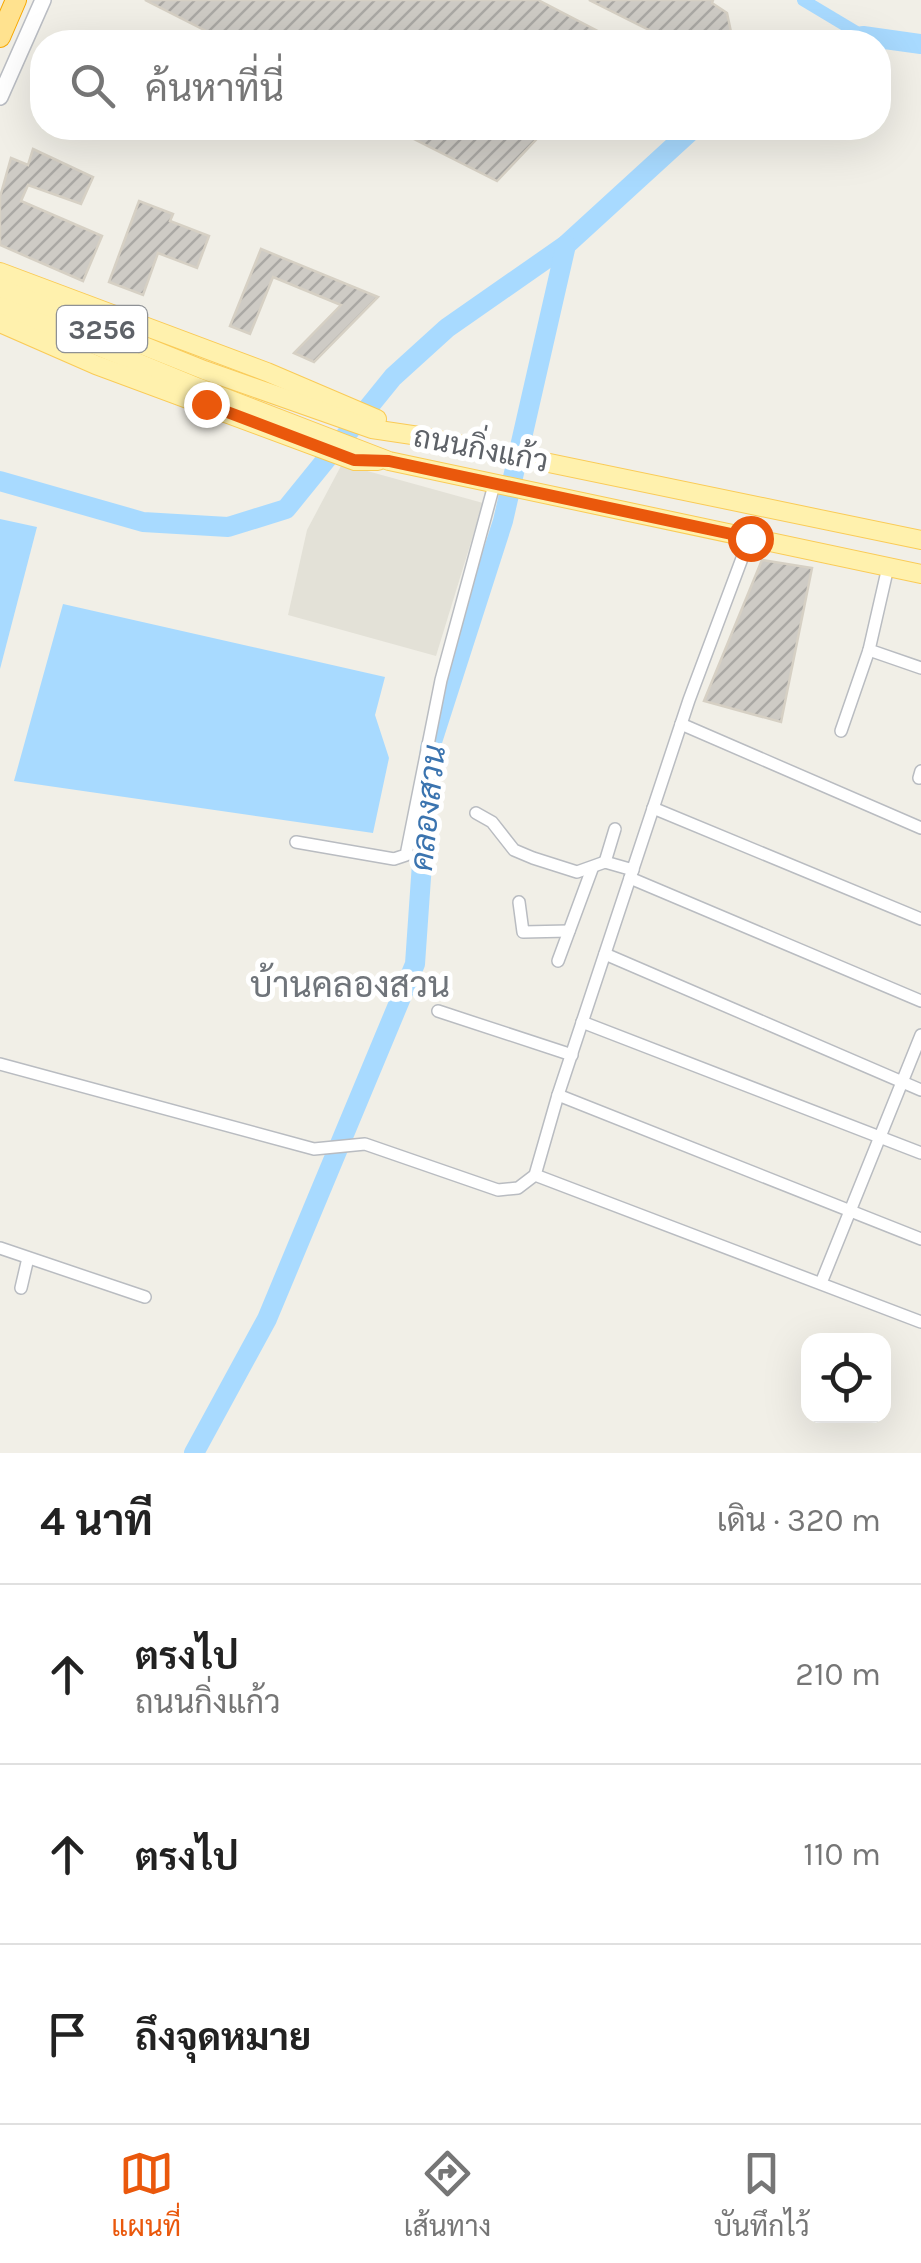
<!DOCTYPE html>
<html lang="th">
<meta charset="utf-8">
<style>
:root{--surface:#fff;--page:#f6f6f6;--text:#222;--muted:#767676;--line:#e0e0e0;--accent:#ea580c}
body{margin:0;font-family:Karla,Sarabun,sans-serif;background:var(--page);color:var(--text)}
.controls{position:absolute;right:30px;bottom:30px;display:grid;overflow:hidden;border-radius:20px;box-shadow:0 10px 40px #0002}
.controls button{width:90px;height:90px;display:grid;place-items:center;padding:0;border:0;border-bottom:2px solid var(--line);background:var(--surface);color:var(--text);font:50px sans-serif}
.stop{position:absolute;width:30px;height:30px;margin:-22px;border:8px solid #ea580c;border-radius:50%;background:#fff}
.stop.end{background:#ea580c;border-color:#fff;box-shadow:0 2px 10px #0008}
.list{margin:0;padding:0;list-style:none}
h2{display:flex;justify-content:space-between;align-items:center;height:130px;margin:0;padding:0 40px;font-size:42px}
h2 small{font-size:32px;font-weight:400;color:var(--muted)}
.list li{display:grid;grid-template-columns:65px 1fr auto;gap:30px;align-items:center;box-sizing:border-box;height:180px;padding:0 40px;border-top:2px solid var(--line)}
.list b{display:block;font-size:38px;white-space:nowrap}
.list p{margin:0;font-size:32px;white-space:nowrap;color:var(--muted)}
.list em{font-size:32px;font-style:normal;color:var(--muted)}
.icon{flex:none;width:55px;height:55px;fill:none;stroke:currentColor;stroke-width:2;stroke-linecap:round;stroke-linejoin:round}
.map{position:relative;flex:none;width:921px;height:1453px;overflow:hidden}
.search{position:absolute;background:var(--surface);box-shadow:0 10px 40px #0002;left:30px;right:30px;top:30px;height:110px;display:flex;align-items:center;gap:25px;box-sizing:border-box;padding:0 35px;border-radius:40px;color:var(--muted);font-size:38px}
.sheet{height:670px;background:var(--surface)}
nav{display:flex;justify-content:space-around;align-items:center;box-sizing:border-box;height:140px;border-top:2px solid var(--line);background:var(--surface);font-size:28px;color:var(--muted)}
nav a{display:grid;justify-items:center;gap:5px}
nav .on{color:var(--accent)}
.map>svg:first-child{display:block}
.education{fill:#e3e1d7}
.water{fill:#a8daff}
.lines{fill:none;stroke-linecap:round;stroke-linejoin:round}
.canal{stroke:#a8daff;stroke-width:12}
.river{stroke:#a8daff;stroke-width:20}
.building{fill:url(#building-hatch);stroke:#d6d0c4;stroke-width:2.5}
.street-casing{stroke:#b9bcc1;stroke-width:14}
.secondary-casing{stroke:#babdc3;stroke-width:18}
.primary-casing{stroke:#facb57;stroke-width:20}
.highway-casing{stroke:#f7a800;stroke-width:22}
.street{stroke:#fff;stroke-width:11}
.secondary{stroke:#fff;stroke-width:15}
.primary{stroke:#fff1ad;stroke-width:18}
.highway{stroke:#ffe28f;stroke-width:20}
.route{stroke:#ea580c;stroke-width:12}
.labels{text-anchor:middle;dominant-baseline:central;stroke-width:10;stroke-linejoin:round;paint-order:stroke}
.shield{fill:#fff;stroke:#8e9195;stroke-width:2.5}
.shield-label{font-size:28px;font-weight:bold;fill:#5e6268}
.street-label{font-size:30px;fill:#5e6268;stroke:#fff}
.water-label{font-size:32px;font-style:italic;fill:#3b74af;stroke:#fff}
.quarter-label{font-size:35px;fill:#6f747a;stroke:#fff}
</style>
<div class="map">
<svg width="921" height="1453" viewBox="0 0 921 1453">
<defs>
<pattern id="building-hatch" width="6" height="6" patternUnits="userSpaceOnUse" patternTransform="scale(2.5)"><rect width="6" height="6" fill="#cecbc5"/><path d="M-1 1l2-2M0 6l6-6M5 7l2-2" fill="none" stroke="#aaa8a4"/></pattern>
</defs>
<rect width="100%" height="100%" fill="#f1efe7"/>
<path class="education" d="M342,464L483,503L436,656L288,615L307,530Z"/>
<g class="water">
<path d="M0,519L37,527L0,669Z"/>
<path d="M63,604L385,677L375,715L389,758L373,833L14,781Z"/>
</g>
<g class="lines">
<path class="canal" d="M803,0L863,36"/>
<g class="river">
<path d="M838,42L863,36L921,44"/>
<path d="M0,481L143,522L228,527L286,509L393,377L447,328L566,245L694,128"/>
<path d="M194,1453L267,1319L415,964L430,748L503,521L566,245"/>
</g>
</g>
<g class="building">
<path d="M145,0H538L619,42H228Z"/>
<path d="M589,0H713L712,3L727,13L731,32L724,42H673Z"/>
<path d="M392,128H547L497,181Z"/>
<path d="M33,149L93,177L81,204L28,185L21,201L102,236L83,281L0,245V197L11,158L28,165Z"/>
<path d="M139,201L173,214L170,221L209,236L197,268L158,253L143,295L109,282Z"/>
<path d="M261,249L378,297L314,362L294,353L341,305L273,277L250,334L230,326Z"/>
<path d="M762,560L812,568L781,722L704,701Z"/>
</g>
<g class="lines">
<defs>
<g id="street">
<path d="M888,567L869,650L921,668"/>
<path d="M681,724L921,828"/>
<path d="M841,731L869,650"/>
<path d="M919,778L921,771"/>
<path d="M653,808L921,919"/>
<path d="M476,813L492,822L514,850L533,858L577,872L605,862L633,870"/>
<path d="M296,842L394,859L406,855L441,680L494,485"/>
<path d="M605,862L615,829"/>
<path d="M630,878L921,1001"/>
<path d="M519,902L523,932L569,931"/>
<path d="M605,954L921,1090"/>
<path d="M558,961L592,869"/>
<path d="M438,1011L572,1055"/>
<path d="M582,1022L921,1153"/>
<path d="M0,1064L314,1149L365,1144L498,1190L518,1188L535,1175L558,1095L689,700L750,537"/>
<path d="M558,1095L921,1239"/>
<path d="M535,1175L921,1322"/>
<path d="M0,1248L145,1297"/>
<path d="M821,1283L921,1035"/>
<path d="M21,1288L28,1258"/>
</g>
<path id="secondary" d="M0,97L43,0"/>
<g id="primary">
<path d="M0,272L267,372L377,419"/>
<path d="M0,288L204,370L372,429L419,436L921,540"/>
<path d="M0,306L197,387L389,461L921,574"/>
<path d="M0,323L96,365L355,461H378"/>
</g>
<path id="highway" d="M0,37L16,0"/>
</defs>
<use href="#street" class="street-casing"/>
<use href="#secondary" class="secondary-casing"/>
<use href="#primary" class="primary-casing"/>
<use href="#highway" class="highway-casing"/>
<use href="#street" class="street"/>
<use href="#secondary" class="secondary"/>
<use href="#primary" class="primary"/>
<use href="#highway" class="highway"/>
</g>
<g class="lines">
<path class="route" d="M206,404L354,460L389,461L750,538"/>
</g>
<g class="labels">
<rect class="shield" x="57" y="306" width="90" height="46" rx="8"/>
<g class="shield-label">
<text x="102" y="329">3256</text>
</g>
<g class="street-label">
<text transform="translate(481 449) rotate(11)">ถนนกิ่งแก้ว</text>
</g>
<g class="water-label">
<text transform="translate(428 808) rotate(-84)">คลองสวน</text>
</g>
<g class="quarter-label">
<text x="350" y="985">บ้านคลองสวน</text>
</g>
</g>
</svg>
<div class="controls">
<button><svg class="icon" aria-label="locate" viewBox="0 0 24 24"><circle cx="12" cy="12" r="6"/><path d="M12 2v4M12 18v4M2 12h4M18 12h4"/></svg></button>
</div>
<div class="stop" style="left:750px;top:538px"></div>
<div class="stop end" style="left:206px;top:404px"></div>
<div class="search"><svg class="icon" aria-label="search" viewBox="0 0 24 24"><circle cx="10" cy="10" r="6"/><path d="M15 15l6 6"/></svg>ค้นหาที่นี่</div>
</div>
<section class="sheet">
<h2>4 นาที<small>เดิน · 320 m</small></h2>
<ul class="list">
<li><svg class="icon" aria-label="ahead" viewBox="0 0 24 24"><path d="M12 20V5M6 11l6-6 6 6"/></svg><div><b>ตรงไป</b><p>ถนนกิ่งแก้ว</p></div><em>210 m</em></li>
<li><svg class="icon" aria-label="ahead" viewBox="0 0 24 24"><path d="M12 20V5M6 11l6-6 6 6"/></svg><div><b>ตรงไป</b></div><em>110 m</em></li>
<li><svg class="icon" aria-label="arrive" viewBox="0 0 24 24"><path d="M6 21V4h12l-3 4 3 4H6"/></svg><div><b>ถึงจุดหมาย</b></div></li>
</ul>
</section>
<nav>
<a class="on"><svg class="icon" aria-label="map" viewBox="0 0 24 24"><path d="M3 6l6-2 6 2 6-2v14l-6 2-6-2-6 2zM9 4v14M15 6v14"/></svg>แผนที่</a>
<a><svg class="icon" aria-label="directions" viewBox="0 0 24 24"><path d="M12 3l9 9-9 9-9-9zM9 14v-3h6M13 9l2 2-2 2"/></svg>เส้นทาง</a>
<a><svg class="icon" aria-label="saved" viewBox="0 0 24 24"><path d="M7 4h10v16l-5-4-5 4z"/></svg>บันทึกไว้</a>
</nav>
